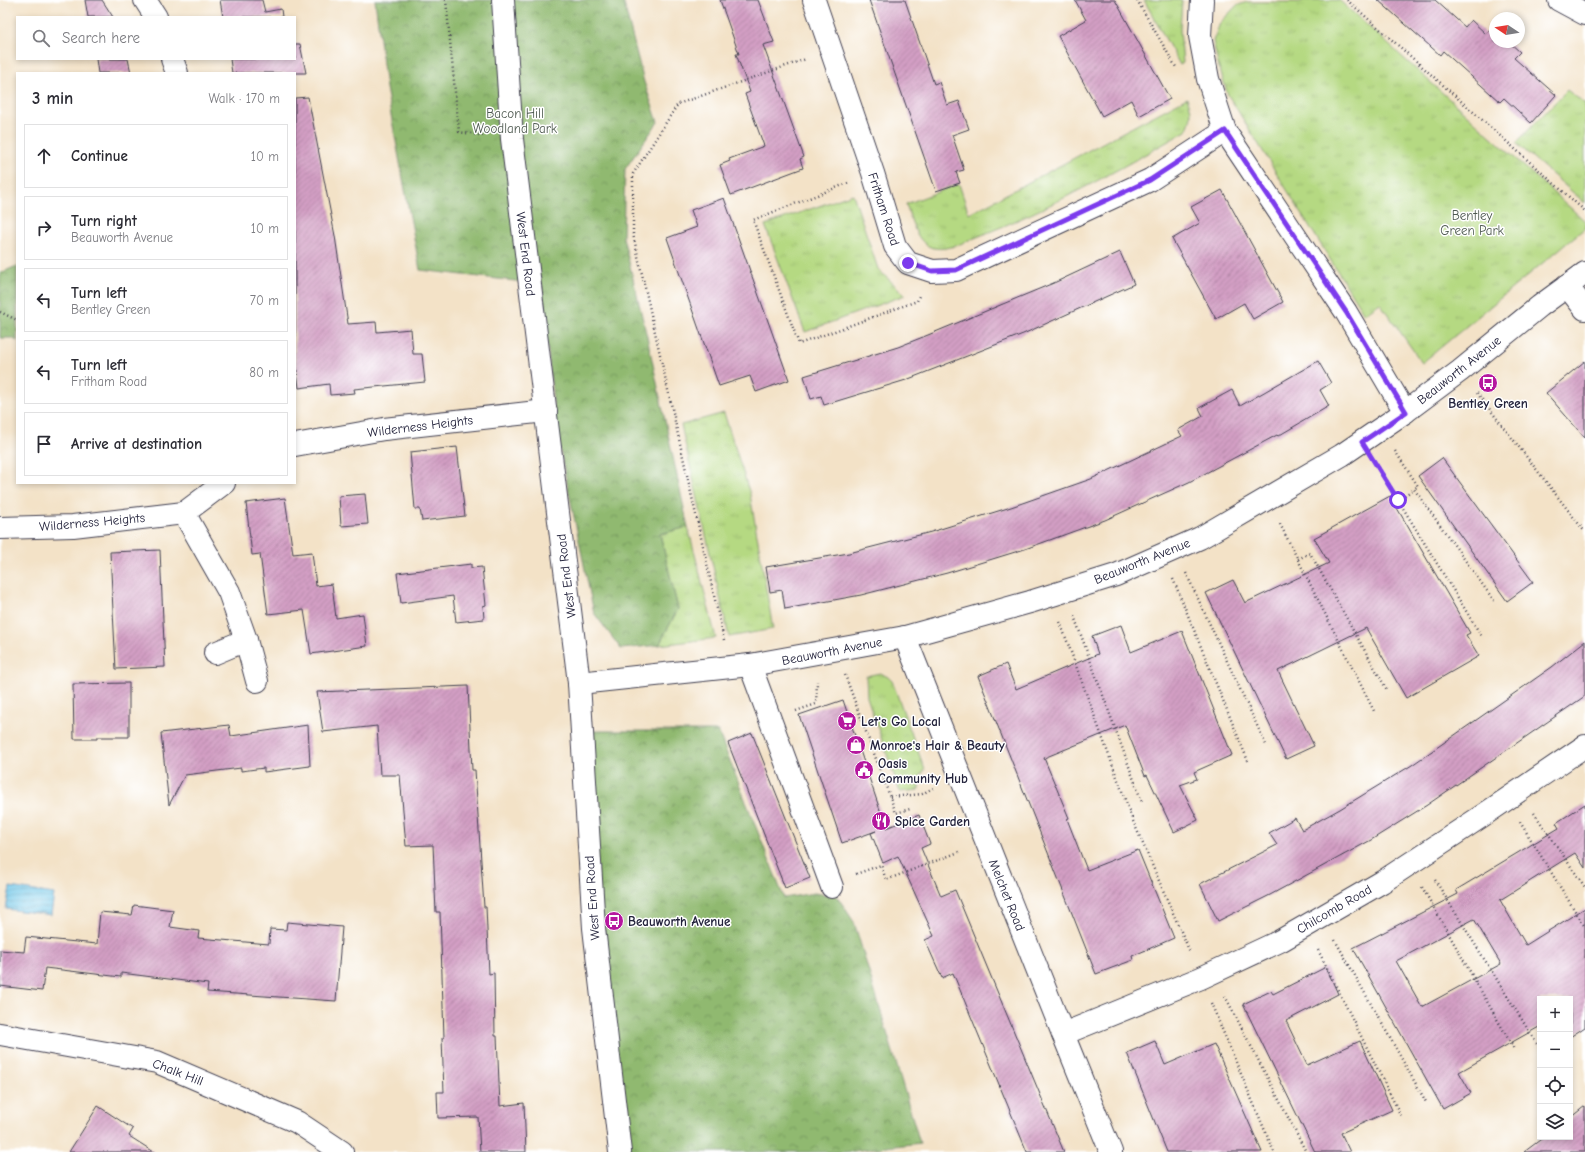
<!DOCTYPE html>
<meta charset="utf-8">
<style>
:root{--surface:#fff;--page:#f2f2f3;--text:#2b2b33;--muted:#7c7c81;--line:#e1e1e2}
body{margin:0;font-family:"Comic Neue",sans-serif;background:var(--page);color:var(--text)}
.controls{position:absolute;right:12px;bottom:12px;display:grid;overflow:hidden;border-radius:0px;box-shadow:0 2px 6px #0003}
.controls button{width:36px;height:36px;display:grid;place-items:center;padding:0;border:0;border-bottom:1px solid var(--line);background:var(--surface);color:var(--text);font:20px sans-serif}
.compass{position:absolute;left:1489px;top:12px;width:36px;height:36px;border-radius:50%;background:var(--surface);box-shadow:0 2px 6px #0003;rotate:282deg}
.stop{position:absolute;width:12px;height:12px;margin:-9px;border:3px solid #7c3aed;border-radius:50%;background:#fff}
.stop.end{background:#7c3aed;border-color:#fff;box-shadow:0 1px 4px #0008}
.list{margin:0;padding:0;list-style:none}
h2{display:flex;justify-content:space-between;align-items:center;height:52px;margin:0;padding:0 16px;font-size:17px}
h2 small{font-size:13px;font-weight:400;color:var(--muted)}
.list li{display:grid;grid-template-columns:26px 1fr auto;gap:12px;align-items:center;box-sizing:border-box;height:64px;margin:0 8px 8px;padding:0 8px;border:1px solid var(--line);border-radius:0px}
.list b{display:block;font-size:15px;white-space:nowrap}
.list p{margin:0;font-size:13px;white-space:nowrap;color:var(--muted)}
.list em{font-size:13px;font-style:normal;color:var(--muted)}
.icon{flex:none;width:22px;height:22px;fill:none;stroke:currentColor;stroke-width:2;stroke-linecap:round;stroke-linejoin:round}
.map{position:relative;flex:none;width:1585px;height:1152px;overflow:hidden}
.search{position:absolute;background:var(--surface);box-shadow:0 2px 6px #0003;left:16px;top:16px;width:280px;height:44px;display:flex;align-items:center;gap:10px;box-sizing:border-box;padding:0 14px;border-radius:0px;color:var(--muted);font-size:15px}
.panel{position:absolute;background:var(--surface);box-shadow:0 2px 6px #0003;left:16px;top:72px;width:280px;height:412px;border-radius:0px}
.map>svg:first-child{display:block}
.grass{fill:url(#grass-tufts);stroke:#6c7e5e}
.forest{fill:url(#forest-crowns);stroke:#596e56}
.water{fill:url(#water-rules);stroke:#467391}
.building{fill:url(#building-hatch);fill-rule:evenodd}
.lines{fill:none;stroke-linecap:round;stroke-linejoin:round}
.minor-casing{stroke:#413f50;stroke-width:24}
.path{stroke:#413f50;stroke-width:2.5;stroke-dasharray:1 3;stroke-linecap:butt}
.minor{stroke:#fff;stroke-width:22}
.route{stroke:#7c3aed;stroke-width:5}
.labels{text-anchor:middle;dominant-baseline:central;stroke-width:3;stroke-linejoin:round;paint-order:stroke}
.park-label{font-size:13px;fill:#4e5950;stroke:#fff}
.street-label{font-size:13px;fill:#22223b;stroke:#fff}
.poi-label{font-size:13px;font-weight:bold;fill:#22223b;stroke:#fff;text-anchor:start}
</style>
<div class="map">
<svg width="1585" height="1152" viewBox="0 0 1585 1152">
<defs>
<pattern id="grass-tufts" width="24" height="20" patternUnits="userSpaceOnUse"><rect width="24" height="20" fill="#b5d982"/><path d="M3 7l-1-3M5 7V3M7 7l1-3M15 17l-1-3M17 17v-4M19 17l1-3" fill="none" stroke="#9bba71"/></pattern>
<pattern id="forest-crowns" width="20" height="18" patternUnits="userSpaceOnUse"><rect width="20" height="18" fill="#90b970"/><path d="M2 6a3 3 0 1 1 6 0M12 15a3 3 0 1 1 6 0" fill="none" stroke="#75965d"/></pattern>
<pattern id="water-rules" width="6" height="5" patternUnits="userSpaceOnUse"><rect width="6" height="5" fill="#69c4e7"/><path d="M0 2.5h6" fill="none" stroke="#5ba8c7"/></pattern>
<pattern id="building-hatch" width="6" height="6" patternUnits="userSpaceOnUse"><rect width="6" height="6" fill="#d39fc4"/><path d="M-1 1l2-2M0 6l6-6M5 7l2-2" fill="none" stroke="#ab81a0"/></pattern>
</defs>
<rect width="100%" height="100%" fill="#fff"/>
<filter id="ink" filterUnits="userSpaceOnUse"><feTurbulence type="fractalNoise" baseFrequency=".025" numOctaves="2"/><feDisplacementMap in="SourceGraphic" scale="8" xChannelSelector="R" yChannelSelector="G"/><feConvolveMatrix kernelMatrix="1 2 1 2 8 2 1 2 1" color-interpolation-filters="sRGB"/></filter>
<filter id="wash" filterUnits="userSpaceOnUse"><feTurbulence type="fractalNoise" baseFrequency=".012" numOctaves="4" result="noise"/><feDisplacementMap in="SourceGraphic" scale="16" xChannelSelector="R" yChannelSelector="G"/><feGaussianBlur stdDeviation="0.9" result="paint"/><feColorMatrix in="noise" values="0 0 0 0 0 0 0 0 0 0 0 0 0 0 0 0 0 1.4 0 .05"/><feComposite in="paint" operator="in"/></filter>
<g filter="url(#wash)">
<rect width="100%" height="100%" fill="#f3e2c7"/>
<g class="grass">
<path d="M1144,0H1182L1180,30L1183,63L1180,65Z"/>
<path d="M1305,0H1339L1585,221V228L1422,363L1380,303L1364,314L1228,95L1218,64L1213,41L1220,23L1236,6L1247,2H1299Z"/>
<path d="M1567,90L1585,104V203L1516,143Z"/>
<path d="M1187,98C1193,112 1192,118 1186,131C1119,170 1049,209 977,237C964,242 948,251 934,248C916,245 911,218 906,204L959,184L969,214Z"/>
<path d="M853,194L878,269L905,295L805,332L765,225Z"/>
<path d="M724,413L750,494L773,629L729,637L681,425Z"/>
<path d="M688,527L716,638L659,645L678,609L660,534Z"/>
<path d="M880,673L888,677L892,681L925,770L919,778V790L900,792L867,697L866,676Z"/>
</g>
<g class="forest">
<path d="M375,0H623L644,82L658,122L625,169L623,237L648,341L688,527L660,534L678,609L659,645L621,649L594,613L556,430L541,284L420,270L386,88Z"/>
<path d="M17,266V341L12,338H0V273Z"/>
<path d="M582,731H718L784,898L814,893L837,896L854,922L920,1143L845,1152H622Z"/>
</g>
<path class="water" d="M10,887L54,894L51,915L6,909Z"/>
<g id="blocks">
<g class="building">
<path d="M85,0H102L113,17H88Z"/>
<path d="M220,0H262L265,12L281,9L282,17H223Z"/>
<path d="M720,0H758L774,42L763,45L804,157L800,159L803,168L731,195L720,165L730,161L729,159L764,146L745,94L750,92L736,54H739Z"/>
<path d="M869,0H905L934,84L939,82L947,105L959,101L969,129L952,135L964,170L956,172L960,183L936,191Z"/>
<path d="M1075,0H1115L1170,99L1139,116L1131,100L1102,116L1058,36L1086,20Z"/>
<path d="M1378,0H1435L1465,27L1471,20L1486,34L1492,27L1495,30V42H1509L1520,52L1514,58L1556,95L1531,123L1504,98L1500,102L1443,51L1440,55Z"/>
<path d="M295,44H300L306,73H232L230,59H295Z"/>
<path d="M96,59H128L131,73H98Z"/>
<path d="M308,97L335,236L348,324L376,322L377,332L411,329L413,354H422L425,382L354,389L355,393L330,395L329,384L299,388L295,355V98Z"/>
<path d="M1222,190L1283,302L1253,319L1244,303L1216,319L1172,239L1200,223L1191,207Z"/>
<path d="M724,198L789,380L756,392L750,376L719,386L667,238L697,227L691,210Z"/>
<path d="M1120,252L1134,284L1023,334L906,380L824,405L821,396L811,399L804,376L898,347L928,335L1056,282Z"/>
<path d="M1318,361L1331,383L1320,390L1329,406L1278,436L1277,435L1189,482L1105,520L1025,549L947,573L861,595L785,609L782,590L770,592L766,567L849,553L931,532L1011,507L1091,479L1182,436L1178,430L1203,416L1199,408L1232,390L1240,406Z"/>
<path d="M1585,361V438L1546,393Z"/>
<path d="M457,447L465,516L422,521L420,509H415L410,452Z"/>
<path d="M1442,458L1533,582L1507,601L1418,476Z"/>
<path d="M365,494L368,524L341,526L339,496Z"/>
<path d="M1390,496L1470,633L1466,635L1479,656L1406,698L1366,628L1278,671L1314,746L1286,759L1206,593L1233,580L1245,603L1329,563L1314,538Z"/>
<path d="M285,498L293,554L312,552L316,586L332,584L336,618L363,614L367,646L311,654L304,610L268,614L260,554L252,555L246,503Z"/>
<path d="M160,550L165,667L116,669L110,552Z"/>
<path d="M471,564V568L482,567L486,605L483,606L484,619L456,622L453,596L401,603L397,573Z"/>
<path d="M1121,625L1131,652L1182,631L1232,755L1194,772L1197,779L1180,785L1198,820L1174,832L1147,775L1145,776L1125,725L1044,758L1069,818L1067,819L1087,870L1138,850L1174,938L1132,956L1133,960L1096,974L978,676L1006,664L1016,689L1098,654L1092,636Z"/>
<path d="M1585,641V696L1427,805L1371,840L1270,895L1218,921L1200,884L1277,845L1269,833L1295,818L1302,830L1340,809L1412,765L1552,667Z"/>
<path d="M129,683V737H97V739H74L73,684Z"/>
<path d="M468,686L472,770H475L484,907H486L489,974L494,973L495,1036H497L500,1106L524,1103L526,1152H480L478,1117L438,1118L437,1092H444L442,1038H444L440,912H436L433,845L406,846L400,775H380L377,726L323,732L317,692Z"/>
<path d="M843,700L886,828L919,815L930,844L921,848L941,896L955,890L1064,1152H1027L953,973L942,978L925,940L934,936L898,856L883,863L871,833L876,831L842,843L799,715Z"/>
<path d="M229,725L231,736L308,725L310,766L264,772V768L241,771V768L185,775L169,805L161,733Z"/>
<path d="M752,733L810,878L785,888L728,743Z"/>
<path d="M1585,804V868L1575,853L1500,900L1526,945L1585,908V1027L1570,1037V999H1540V1028L1539,1027L1459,1072L1471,1093L1443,1109L1353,948L1458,894L1456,890L1559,828L1556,823ZM1474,919L1501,964L1422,1007L1396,961Z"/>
<path d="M134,905L173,910L170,927L199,931L198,938L269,944L270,929L286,930L287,922L342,927L336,1001L207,992L208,984L121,973V977L45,968L42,991L0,986V950L24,952L26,937L97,944L100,912L132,915Z"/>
<path d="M1326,967L1338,994L1286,1021L1307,1065L1360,1041L1392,1110L1341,1133L1350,1152H1315L1243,1004L1271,991L1273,994Z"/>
<path d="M1155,1041L1165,1065L1214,1044L1262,1152H1167L1127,1053Z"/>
<path d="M98,1106L133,1129L129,1136L154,1152H69Z"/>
<path d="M1585,1106V1152H1524L1544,1137H1570V1118Z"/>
</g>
</g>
</g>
<g filter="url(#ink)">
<use href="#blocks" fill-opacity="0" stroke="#413f50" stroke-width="1"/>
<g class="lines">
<defs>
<g id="minor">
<path d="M145,0L156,17"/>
<path d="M503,0L512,139L579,683L594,928L620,1152"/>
<path d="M814,0L873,173L895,246L908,263L932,271L956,270L1150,180L1225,131"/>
<path d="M1202,0L1200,36L1208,79L1225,131L1346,312L1405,412"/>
<path d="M1559,0L1585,14"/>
<path d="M172,59L177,73"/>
<path d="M1567,286L1585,309"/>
<path d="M295,445L384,429L546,411"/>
<path d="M184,513L229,592L246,640L257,681"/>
<path d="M0,528L73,526L184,513L224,483"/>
<path d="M905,637L1063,1034L1111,1152"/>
<path d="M215,653L246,640"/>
<path d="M750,665L832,887"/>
<path d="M579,683L750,665L905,637L1030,602L1116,575L1200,538L1342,455L1405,412L1460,371L1540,306L1585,273"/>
<path d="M0,1034L157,1062L297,1122L342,1152"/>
<path d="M1063,1034L1201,978L1280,941L1382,882L1482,816L1585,746"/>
</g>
</defs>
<use href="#minor" class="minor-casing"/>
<g class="path">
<path d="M446,0L459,132L485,136"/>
<path d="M1137,0L1177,69"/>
<path d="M1347,0L1585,211"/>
<path d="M848,183L753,220L799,344L917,301L919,296"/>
<path d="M0,312L17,320"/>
<path d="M1477,393L1585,532"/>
<path d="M1395,451L1418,486L1414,489"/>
<path d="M1376,464L1482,637"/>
<path d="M1398,500L1414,489L1495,602"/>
<path d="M1280,524L1374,711"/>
<path d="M1298,559L1310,553L1387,690"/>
<path d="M1186,573L1267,747"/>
<path d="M1173,579L1248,761"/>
<path d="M1074,616L1142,802"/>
<path d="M1060,622L1133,821L1190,952"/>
<path d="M724,640L633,234V174L678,104L806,59"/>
<path d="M845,675L896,813L910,809"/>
<path d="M796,711L816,704L817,681"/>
<path d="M890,797L922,794L933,788"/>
<path d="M1534,813L1585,887"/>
<path d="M1520,822L1585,927"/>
<path d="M856,874L881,865L886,880L959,852"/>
<path d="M1435,880L1537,1044"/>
<path d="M1422,887L1514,1049"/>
<path d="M1335,940L1426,1102"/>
<path d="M1318,950L1402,1118"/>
<path d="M1225,996L1306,1152"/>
<path d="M1211,1003L1274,1152"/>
</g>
<use href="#minor" class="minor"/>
</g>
</g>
<g class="lines" filter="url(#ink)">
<path class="route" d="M908,263L932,271L956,270L1150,180L1225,131L1346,312L1406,412L1362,442L1398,500"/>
</g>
<defs>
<symbol id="bus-disc" viewBox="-11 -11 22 22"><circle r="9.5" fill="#b5179e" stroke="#fff"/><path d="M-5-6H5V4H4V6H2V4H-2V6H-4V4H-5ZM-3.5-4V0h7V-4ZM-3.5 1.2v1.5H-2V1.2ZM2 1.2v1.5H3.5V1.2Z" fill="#fff"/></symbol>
<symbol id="supermarket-disc" viewBox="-11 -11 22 22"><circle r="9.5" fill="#b5179e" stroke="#fff"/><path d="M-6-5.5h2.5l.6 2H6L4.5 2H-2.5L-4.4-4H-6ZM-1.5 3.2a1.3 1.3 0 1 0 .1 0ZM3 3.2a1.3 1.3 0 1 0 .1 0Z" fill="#fff"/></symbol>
<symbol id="shop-disc" viewBox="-11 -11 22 22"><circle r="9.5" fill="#b5179e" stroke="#fff"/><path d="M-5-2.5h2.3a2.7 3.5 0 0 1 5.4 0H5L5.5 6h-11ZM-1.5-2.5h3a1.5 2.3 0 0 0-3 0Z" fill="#fff"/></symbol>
<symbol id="civic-disc" viewBox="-11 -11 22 22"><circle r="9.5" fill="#b5179e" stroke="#fff"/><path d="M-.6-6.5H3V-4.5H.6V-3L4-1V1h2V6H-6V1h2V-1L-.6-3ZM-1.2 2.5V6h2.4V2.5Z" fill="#fff"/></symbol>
<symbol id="restaurant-disc" viewBox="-11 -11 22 22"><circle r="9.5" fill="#b5179e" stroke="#fff"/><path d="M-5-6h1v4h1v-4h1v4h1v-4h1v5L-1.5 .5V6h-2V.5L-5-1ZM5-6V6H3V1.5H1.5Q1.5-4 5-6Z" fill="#fff"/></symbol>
</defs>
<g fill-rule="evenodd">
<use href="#bus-disc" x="1477" y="372" width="22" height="22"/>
<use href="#supermarket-disc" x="836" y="710" width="22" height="22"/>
<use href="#shop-disc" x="845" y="734" width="22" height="22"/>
<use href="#civic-disc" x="853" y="759" width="22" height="22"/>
<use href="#restaurant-disc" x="870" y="810" width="22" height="22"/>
<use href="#bus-disc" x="603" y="910" width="22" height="22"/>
</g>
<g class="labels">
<g class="park-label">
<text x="515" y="113">Bacon Hill<tspan x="515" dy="15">Woodland Park</tspan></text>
<text x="1472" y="215">Bentley<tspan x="1472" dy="15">Green Park</tspan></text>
</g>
<g class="street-label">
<text transform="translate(884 209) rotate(72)">Fritham Road</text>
<text transform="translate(526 254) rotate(83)">West End Road</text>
<text transform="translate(1459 370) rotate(-38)">Beauworth Avenue</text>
<text transform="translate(420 426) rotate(-7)">Wilderness Heights</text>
<text transform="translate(92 522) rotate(-5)">Wilderness Heights</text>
<text transform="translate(1142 561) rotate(-22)">Beauworth Avenue</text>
<text transform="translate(566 576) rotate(-97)">West End Road</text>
<text transform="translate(832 651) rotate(-11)">Beauworth Avenue</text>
<text transform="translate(1007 895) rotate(68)">Melchet Road</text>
<text transform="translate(592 898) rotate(-94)">West End Road</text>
<text transform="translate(1334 909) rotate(-30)">Chilcomb Road</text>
<text transform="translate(178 1072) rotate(21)">Chalk Hill</text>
</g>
<g class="poi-label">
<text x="1488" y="403" text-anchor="middle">Bentley Green</text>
<text x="861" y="721">Let's Go Local</text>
<text x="870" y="745">Monroe's Hair &amp; Beauty</text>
<text x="878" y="763">Oasis<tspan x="878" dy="15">Community Hub</tspan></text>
<text x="895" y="821">Spice Garden</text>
<text x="628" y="921">Beauworth Avenue</text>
</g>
</g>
</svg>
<div class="controls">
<button>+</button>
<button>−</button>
<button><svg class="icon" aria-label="locate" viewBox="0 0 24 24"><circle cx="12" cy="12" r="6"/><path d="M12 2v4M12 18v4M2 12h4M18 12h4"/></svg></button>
<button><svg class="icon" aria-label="layers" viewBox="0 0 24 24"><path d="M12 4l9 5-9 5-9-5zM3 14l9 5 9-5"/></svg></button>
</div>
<svg class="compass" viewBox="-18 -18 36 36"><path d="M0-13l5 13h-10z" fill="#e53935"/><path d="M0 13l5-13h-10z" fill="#7c7c81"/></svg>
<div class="stop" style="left:1398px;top:500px"></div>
<div class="stop end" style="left:908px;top:263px"></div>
<div class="search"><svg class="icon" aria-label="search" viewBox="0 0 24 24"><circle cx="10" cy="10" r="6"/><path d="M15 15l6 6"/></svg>Search here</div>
<section class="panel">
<h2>3 min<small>Walk · 170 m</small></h2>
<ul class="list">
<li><svg class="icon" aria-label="ahead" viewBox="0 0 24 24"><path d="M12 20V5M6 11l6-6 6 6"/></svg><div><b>Continue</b></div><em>10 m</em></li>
<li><svg class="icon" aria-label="right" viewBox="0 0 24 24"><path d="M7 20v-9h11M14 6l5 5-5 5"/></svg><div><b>Turn right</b><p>Beauworth Avenue</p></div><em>10 m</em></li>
<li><svg class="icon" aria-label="left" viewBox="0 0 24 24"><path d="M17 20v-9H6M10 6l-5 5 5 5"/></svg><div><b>Turn left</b><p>Bentley Green</p></div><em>70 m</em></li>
<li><svg class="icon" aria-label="left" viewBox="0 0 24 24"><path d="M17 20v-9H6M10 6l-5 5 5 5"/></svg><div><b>Turn left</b><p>Fritham Road</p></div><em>80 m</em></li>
<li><svg class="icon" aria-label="arrive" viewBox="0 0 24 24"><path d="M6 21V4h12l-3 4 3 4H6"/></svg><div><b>Arrive at destination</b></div></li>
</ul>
</section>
</div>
